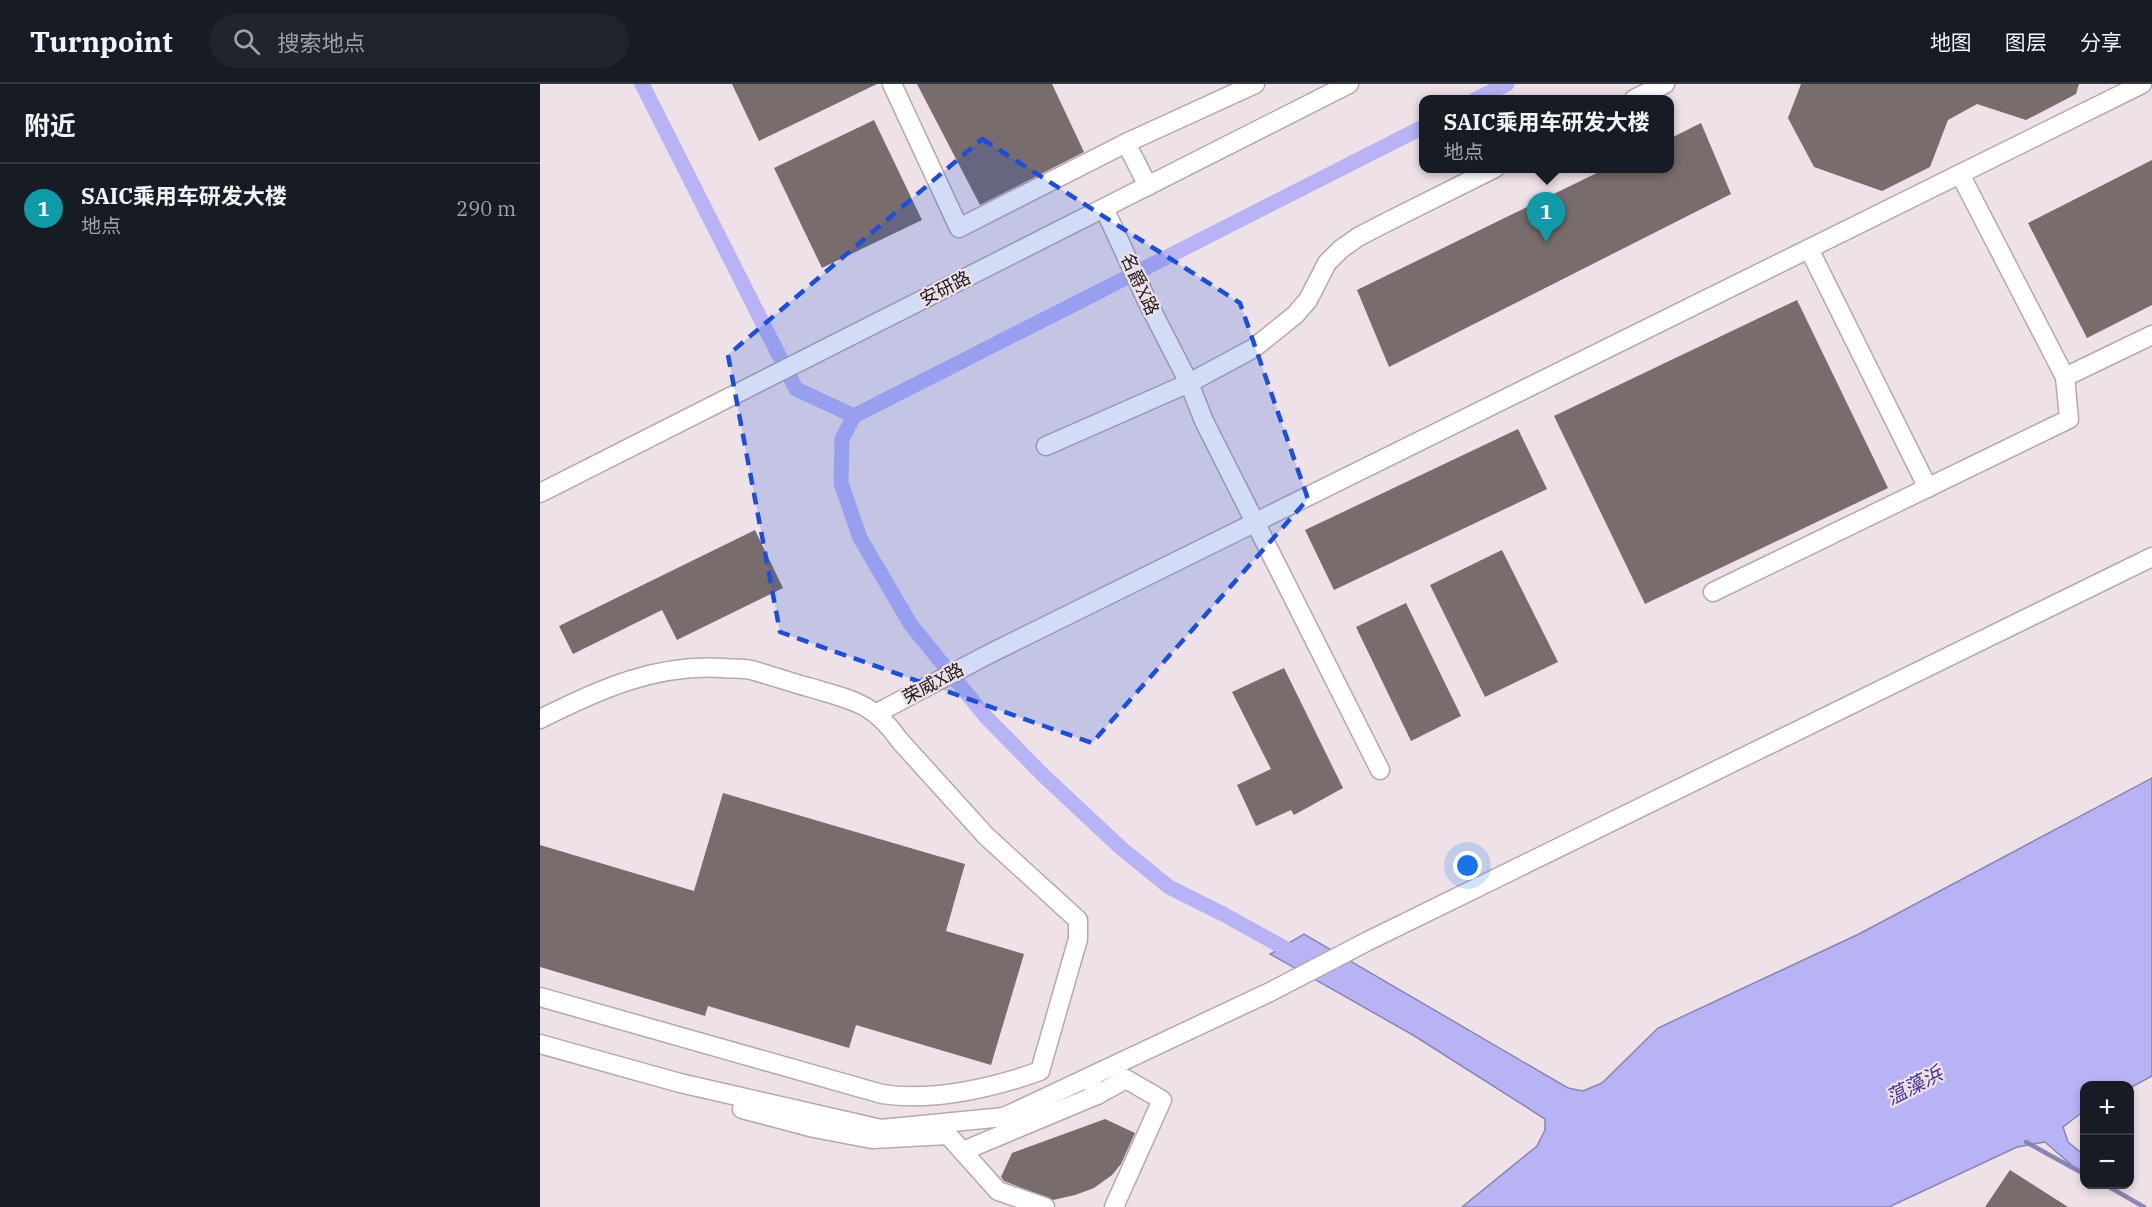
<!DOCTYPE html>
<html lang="zh">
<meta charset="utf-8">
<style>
:root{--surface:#171b24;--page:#20242c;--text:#f1f3f6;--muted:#9ea1a6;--line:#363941;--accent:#db2777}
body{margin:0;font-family:"IBM Plex Serif","Noto Sans SC",serif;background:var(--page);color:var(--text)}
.controls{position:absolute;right:18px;bottom:18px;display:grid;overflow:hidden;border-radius:12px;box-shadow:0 3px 9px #0003}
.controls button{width:54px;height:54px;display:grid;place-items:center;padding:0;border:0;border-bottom:2px solid var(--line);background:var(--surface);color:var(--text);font:30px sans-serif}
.you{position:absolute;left:928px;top:782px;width:21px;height:21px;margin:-15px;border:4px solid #fff;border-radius:50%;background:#1a73e8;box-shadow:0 0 0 9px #1a73e833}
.badge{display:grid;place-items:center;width:39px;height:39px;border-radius:50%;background:var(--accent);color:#fff;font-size:20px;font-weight:700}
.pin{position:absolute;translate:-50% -50px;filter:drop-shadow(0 2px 3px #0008)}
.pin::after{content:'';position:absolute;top:32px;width:21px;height:18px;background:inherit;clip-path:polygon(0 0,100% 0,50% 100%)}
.popup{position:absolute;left:879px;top:11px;width:255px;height:78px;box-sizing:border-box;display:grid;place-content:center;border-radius:12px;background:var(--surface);filter:drop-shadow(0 2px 4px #0005);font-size:20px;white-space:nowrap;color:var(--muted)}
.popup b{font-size:22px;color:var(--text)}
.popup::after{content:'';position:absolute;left:50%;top:100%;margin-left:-12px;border:12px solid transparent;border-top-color:var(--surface)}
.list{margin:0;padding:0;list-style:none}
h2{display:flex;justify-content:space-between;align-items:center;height:78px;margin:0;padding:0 24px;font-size:26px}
h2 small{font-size:20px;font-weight:400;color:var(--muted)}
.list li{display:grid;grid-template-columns:39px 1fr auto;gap:18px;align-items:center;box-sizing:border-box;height:90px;padding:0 24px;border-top:2px solid var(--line)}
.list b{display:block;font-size:22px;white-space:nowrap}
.list p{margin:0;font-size:20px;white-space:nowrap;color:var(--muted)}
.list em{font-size:20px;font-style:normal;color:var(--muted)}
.icon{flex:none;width:33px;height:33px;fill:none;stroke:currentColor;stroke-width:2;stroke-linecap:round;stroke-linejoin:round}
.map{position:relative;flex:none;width:1612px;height:1123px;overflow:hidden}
header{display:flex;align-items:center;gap:36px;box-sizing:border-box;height:84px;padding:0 30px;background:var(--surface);border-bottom:2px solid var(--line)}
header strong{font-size:28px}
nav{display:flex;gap:33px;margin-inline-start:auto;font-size:21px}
.search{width:420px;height:54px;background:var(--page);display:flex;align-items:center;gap:15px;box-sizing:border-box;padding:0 21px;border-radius:33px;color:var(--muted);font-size:22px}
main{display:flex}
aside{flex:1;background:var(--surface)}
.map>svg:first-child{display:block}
.water{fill:#b7b3f5;stroke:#8985b4;stroke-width:1.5}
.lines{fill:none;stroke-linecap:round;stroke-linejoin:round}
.stream{stroke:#8985b4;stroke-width:4.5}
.canal{stroke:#b7b3f5;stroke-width:15}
.building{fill:#796c6c}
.minor-casing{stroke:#b5a8ae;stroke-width:21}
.minor{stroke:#fff;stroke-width:18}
.marked{fill:#1d4ed8;fill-opacity:0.2;stroke:#1d4ed8;stroke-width:4.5;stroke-dasharray:12 8;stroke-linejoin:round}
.labels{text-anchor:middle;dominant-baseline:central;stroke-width:4.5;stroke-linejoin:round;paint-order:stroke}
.street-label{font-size:18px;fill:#1f1a1d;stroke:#eee1e8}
.water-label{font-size:20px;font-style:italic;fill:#473492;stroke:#eee1e8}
</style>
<header>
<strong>Turnpoint</strong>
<div class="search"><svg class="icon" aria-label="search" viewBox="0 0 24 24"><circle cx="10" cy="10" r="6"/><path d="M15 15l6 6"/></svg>搜索地点</div>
<nav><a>地图</a><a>图层</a><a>分享</a></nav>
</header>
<main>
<aside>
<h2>附近<small></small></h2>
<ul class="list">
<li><span class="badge" style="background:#0f9aa8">1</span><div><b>SAIC乘用车研发大楼</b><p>地点</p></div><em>290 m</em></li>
</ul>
</aside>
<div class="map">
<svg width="1612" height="1123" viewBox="0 0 1612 1123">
<rect width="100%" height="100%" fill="#eee1e8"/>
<path class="water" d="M1612,694V992L1590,1004V1002H1544V1027L1523,1043L1528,1058L1544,1071V1092L1505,1058L1477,1063L1349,1123H922L997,1062L1005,1046V1035L873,951L730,870L764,850L1028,1004L1043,1007L1062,999L1118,944L1319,850Z"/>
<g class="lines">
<g class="stream">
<path d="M1486,1058L1544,1090"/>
<path d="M1564,1100L1604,1123"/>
</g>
<g class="canal">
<path d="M102,0L256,305L314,332"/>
<path d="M936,15L967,0"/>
<path d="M759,872L683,830L629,803L581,764L504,692L446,633L371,541L320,454L301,399L302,355L314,332L883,43"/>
</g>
</g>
<g class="building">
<path d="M192,0H337L219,57Z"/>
<path d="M377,0H512L544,68L440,121Z"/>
<path d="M1261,0H1539L1536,10L1486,36L1437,20L1408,36L1390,83L1342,107L1274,83L1248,34Z"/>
<path d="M334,36L382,136L282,184L234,84Z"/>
<path d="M1161,39L1191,110L849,283L817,206L1067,84H1129V55Z"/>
<path d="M1612,76V221L1547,254L1488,139Z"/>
<path d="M1257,216L1348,404L1105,520L1014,332Z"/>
<path d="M978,345L1007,405L794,506L765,446Z"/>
<path d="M215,446L243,504L137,556L122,526L33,570L19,542Z"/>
<path d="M962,466L1018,578L945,613L890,501Z"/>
<path d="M866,519L921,632L871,657L816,543Z"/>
<path d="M744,584L803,704L754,731L751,726L716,742L697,701L731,685L692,608Z"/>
<path d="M183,709L425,780L406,847L484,870L451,981L316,941L309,964L168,922L165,932L0,883V761L154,807Z"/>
<path d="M565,1035L595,1049L581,1080L572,1091L554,1104L535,1111L513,1116L464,1097L461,1093L472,1069Z"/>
<path d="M1470,1086L1528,1123H1445Z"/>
</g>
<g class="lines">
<defs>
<g id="minor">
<path d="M352,0L419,144L586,59"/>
<path d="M1094,15L1125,0"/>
<path d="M1420,90L1525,293L1612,251"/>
<path d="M608,102L586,59L715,0"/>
<path d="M564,124L608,219L649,299L664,337L840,686"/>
<path d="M1269,165L1388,404"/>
<path d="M506,362L649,299L714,264L755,231L768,216L787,179L801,165L818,153L847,138L955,84"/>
<path d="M0,409L809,0"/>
<path d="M1173,508L1529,335L1525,293"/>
<path d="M337,629L449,570L1602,0"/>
<path d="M0,635C60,605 115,580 183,584C192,585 202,584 211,586C230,591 249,598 268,603C312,616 333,618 360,657L446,752L538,836V855L500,987C453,1004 391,1018 342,1010L0,913"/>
<path d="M0,960L140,999L341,1045L464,1033L730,908L828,857L1612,473"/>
<path d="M549,993L557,1011L586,995L622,1016L574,1123"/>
<path d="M202,1025L274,1044L332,1055L408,1051L458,1107L505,1123"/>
<path d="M423,1067L557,1011"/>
</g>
</defs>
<use href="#minor" class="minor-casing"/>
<use href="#minor" class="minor"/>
</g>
<path class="marked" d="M442,55L700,219L768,415L552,659L240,548L188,271Z"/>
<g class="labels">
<g class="street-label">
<text transform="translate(600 200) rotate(65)">名爵X路</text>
<text transform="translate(405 204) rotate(-27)">安研路</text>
<text transform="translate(393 599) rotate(-28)">荣威X路</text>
</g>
<g class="water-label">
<text transform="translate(1374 1001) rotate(-27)">蕰藻浜</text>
</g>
</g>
</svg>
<div class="controls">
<button>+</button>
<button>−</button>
</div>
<div class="you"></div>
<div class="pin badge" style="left:1006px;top:158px;background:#0f9aa8">1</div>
<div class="popup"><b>SAIC乘用车研发大楼</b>地点</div>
</div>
</main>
